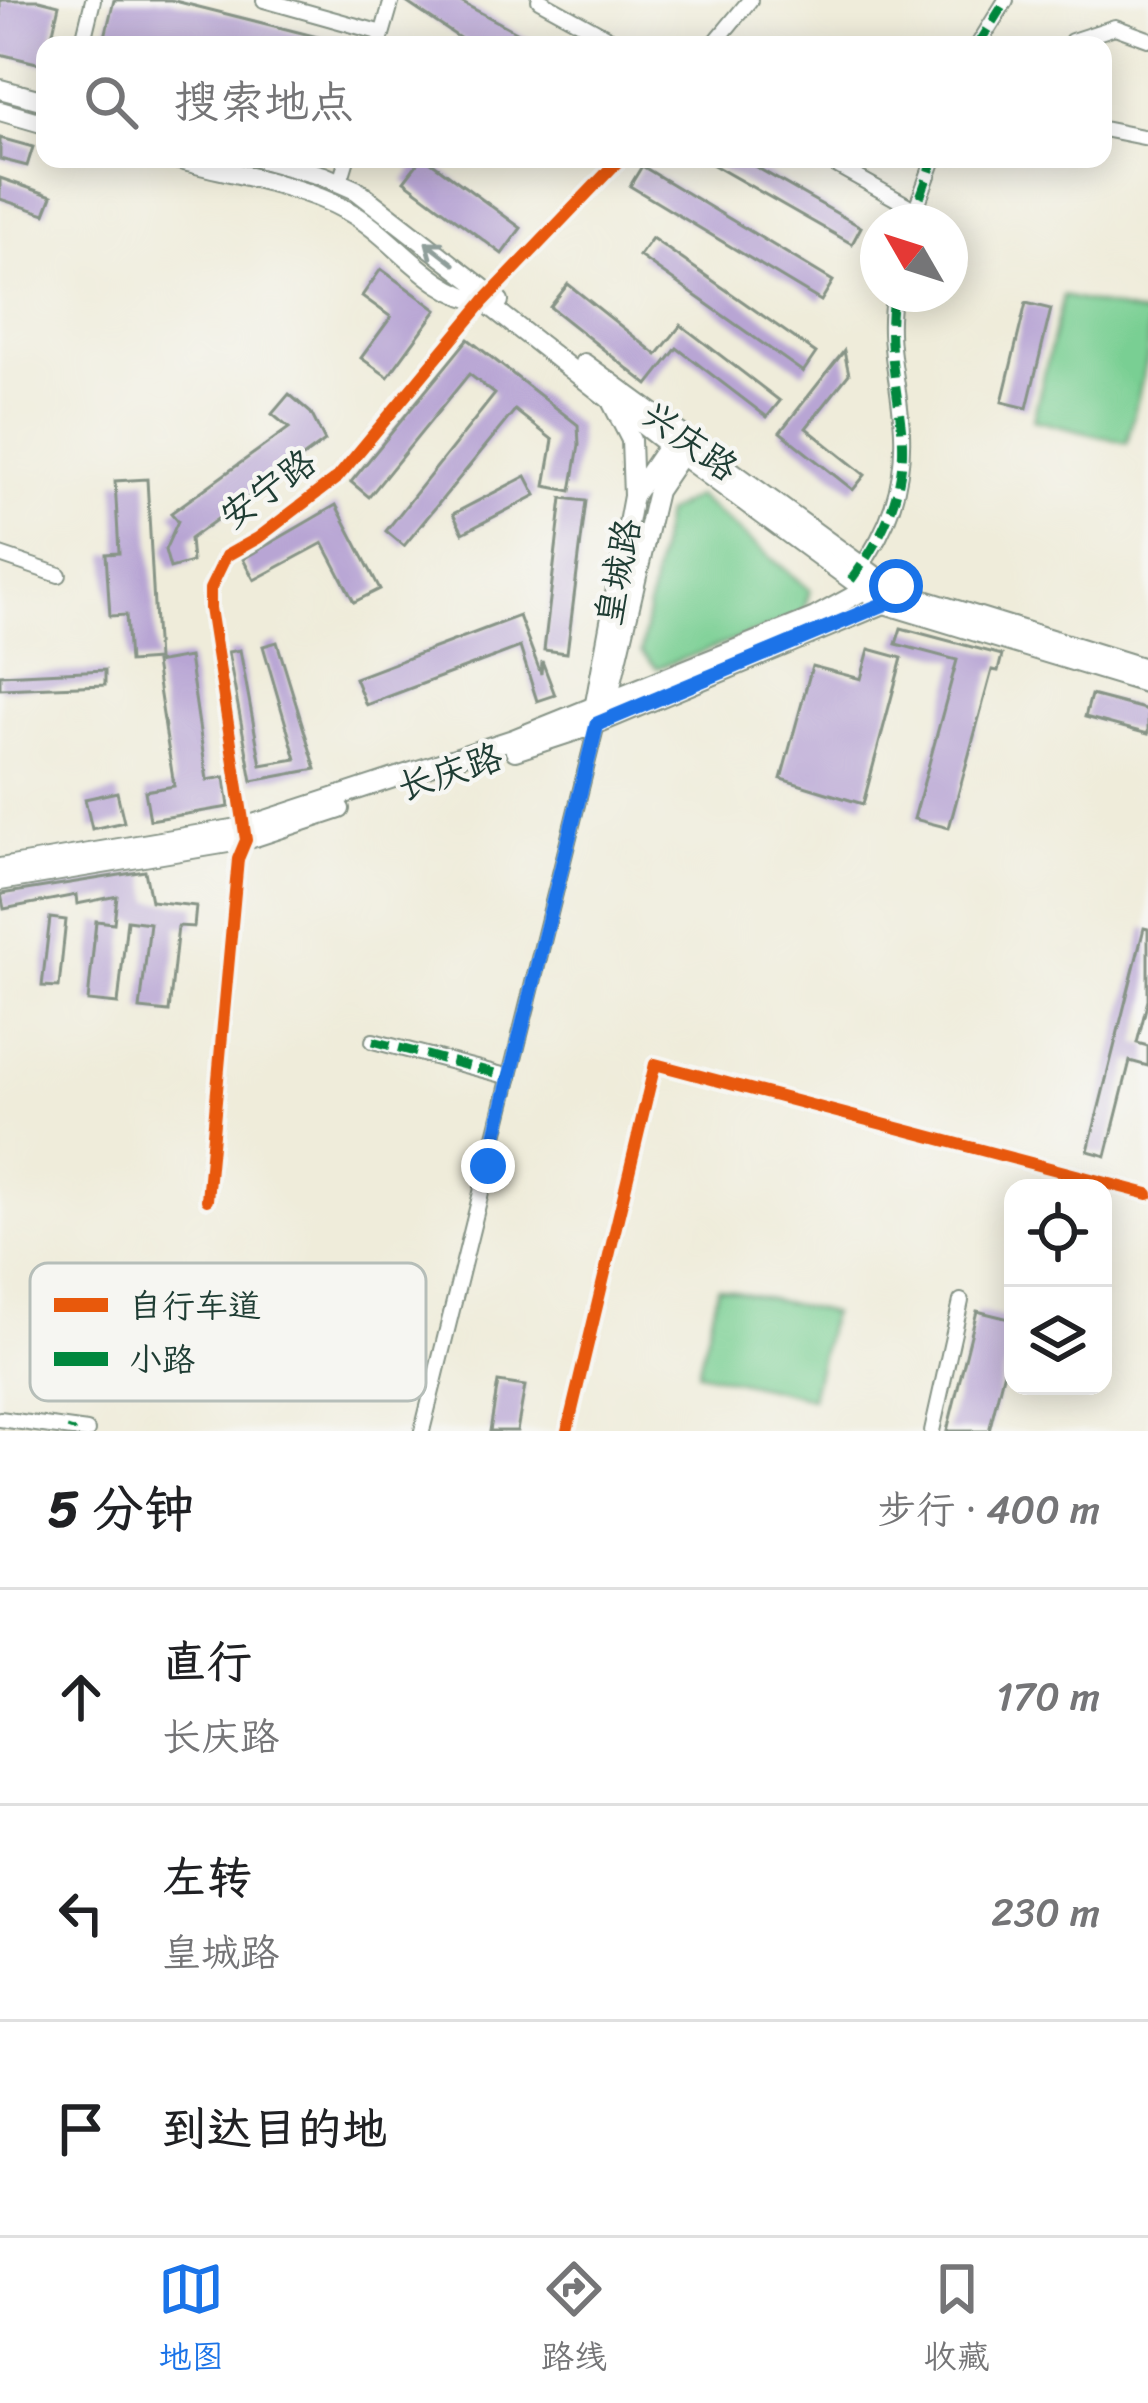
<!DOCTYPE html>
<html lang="zh">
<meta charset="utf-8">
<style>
:root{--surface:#fff;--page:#f2f2f2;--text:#202124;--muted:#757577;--line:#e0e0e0;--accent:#1a73e8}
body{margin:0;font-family:Sriracha,"LXGW WenKai TC",sans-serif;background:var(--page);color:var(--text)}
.controls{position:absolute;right:36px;bottom:36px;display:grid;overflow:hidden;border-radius:24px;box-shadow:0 6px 30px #0003}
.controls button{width:108px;height:108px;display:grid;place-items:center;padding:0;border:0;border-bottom:3px solid var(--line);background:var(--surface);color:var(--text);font:60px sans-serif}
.compass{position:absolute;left:860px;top:204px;width:108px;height:108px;border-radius:50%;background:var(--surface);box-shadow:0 6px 30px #0003;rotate:309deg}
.stop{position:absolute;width:36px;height:36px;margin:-27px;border:9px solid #1a73e8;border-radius:50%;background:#fff}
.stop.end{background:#1a73e8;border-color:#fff;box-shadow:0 3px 12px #0008}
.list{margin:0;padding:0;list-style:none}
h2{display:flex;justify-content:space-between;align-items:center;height:156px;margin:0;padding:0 48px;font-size:51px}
h2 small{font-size:39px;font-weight:400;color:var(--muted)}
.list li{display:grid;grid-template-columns:78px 1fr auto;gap:36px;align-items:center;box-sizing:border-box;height:216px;padding:0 48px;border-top:3px solid var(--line)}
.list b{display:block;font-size:45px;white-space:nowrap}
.list p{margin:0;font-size:39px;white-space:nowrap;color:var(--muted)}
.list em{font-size:39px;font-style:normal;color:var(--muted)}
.icon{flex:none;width:66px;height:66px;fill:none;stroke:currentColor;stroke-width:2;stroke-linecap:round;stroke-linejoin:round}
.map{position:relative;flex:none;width:1148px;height:1431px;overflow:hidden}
.search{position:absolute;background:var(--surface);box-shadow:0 6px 30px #0003;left:36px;right:36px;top:36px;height:132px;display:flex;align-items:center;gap:30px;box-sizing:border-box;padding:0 42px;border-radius:24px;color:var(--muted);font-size:45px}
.sheet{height:804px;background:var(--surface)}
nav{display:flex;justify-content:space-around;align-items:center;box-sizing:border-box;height:168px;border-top:3px solid var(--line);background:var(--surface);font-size:33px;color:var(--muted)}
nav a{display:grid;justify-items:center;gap:6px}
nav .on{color:var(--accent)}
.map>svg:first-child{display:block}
.green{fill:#79cf93;stroke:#4c8664;stroke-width:3}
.building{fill:#b8a5d4}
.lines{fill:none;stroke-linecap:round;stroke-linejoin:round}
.minor-casing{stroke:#879487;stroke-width:18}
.major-casing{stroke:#879487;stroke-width:22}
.minor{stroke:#fff;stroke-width:14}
.major{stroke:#fff;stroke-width:18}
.quiet{stroke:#00873e;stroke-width:9;stroke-dasharray:18 9;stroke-linecap:butt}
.cycleway-casing{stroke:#f6f6f2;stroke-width:20}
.cycleway{stroke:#e8590c;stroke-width:12}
.oneway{stroke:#8f9e9a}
.route{stroke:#1a73e8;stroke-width:15}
.labels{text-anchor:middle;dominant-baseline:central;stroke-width:9;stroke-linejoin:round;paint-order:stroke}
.street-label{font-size:36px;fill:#1f3d34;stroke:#f6f6f2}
.key{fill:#f6f6f2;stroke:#b6beb9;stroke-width:3}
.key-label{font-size:33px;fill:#1f3d34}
</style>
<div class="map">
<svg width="1148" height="1431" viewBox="0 0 1148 1431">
<rect width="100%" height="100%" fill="#f6f6f2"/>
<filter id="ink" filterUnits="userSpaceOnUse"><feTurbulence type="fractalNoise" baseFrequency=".00833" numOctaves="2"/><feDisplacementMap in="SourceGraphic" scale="24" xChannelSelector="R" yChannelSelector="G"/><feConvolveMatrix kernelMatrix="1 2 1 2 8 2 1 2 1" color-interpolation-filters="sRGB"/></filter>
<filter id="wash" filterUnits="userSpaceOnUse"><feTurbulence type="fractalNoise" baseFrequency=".004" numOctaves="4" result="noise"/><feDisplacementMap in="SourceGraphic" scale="48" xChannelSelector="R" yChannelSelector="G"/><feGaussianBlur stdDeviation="2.7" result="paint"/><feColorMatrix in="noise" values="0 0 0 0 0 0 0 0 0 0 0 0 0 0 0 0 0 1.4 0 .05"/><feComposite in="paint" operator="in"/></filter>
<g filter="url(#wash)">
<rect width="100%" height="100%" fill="#efecda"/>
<g class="green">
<path d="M1063,296L1148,316V355L1127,443L1033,420Z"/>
<path d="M696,496L810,590L802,616L657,668L641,652L665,514Z"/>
<path d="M718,1287L831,1313L811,1398L698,1372Z"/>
</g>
<g id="blocks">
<g class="building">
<path d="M0,0H39L59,5L50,45H45V65L0,54Z"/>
<path d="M114,0H171L334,41L333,45H103Z"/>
<path d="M403,0H457L541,45H470Z"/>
<path d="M0,138L33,147L27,166L0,159Z"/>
<path d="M421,159H427L521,228L502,254L404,181Z"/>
<path d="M703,159H742L861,227L852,244Z"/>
<path d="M642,166L833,281L821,301L630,186Z"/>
<path d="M0,178L52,196L45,214L0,199Z"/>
<path d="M652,238L816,353L803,372L639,256Z"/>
<path d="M381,269L437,310L388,377L361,358L391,317L362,296Z"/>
<path d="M568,284L657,355L681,325L780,401L767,417L677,348L648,385L550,307Z"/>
<path d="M1026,303L1051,309L1027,408L1002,402Z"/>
<path d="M468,339L578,425L579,445L571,491L545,486L553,440L515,410L404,546L386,531L495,394L469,374L369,497L351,482Z"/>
<path d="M844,351L849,374L806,428L865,475L853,490L780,432Z"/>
<path d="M289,394L311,413L325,441L190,539L192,562L170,568L165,550L178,521L171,513L289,428L272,414Z"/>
<path d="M526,476L536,495L463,533L453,514Z"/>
<path d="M147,479L157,660L129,662L126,615L110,616L106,554L119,553L115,481Z"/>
<path d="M562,498L586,501L567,653L544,650Z"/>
<path d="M336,505L380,589L354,602L323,543L254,580L243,559Z"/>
<path d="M519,616L541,674L542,661L555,695L537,701L520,647L366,705L355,678Z"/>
<path d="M901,628L1002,655L998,671L992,670L949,828L914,819L957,660L896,644Z"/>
<path d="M277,642L316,769L252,781L228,652L240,650L261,765L296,759L263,646Z"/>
<path d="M869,649L902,658L863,804L781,779L812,666L861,679Z"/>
<path d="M189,657L207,780L225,777L229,807L150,820L145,791L174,786L155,663Z"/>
<path d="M105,670V685L0,689V675Z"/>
<path d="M1091,695L1148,710V734L1085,717Z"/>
<path d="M117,792L124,822L92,829L85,799Z"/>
<path d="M145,871L151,901L196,906L194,927L178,926L169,1012L140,1009L150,923L127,920L118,1004L88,1001L96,921L114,923L117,896L77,904L76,895L4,909L1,894Z"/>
<path d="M50,918L66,920L59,987L42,986Z"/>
<path d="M1144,928L1148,929V1000L1137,1043L1148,1046V1066L1130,1061L1106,1156L1088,1151Z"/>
<path d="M977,1311L1013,1320V1334L989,1431H947Z"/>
<path d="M498,1382L525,1386L517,1431H490Z"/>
</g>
</g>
</g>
<g filter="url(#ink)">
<use href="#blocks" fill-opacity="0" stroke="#879487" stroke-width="3"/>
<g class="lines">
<defs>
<g id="minor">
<path d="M264,0L382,33"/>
<path d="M539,0L621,45"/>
<path d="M82,45L93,0"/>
<path d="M379,45L392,0"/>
<path d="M713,45L750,0"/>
<path d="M978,45L1006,0"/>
<path d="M1071,45L1072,41L1115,27L1148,39"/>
<path d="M1103,129L1148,138"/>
<path d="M825,159L916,210"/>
<path d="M340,182L347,159"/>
<path d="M911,222L934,159"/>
<path d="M0,555L59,575"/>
<path d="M858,571C889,529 904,486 902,433C901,386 884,341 894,294"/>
<path d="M373,1041L510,1077"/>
<path d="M207,1200L238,859L246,840L210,608V589L226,556L258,538L338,477L484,301L620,159"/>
<path d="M0,1419L87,1431"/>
<path d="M422,1431L597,724"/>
<path d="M567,1431L655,1064L1148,1194"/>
<path d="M932,1431L961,1301"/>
</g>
<g id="major">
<path d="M0,89L45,101"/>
<path d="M0,111L45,124"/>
<path d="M176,159C228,173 299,184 346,210C394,235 430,295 484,301L681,455L884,604L1148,684"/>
<path d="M262,159L324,176L356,190L499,301"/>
<path d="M584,363L878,578L925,600L1148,669"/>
<path d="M612,403L631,440L633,496"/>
<path d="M606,708L657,491L688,445"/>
<path d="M593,714L633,496L675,435"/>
<path d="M515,751L597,724L884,604"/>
<path d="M0,868L244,827L513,739L815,617L870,587"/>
<path d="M0,881L246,840L340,809"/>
</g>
</defs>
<use href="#minor" class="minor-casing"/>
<use href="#major" class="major-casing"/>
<use href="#minor" class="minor"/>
<use href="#major" class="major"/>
<g class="quiet">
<path d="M978,45L1006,0"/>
<path d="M911,222L934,159"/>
<path d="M851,580C886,533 909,484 901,424C896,381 885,337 894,294"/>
<path d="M373,1041L510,1077"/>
<path d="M71,1431L72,1428"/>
</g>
<defs>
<g id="cycleway">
<path d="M207,1200L238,859L246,840L210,608V589L226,556L258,538L338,477L484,301L620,159"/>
<path d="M567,1431L655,1064L1148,1194"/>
</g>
</defs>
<use href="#cycleway" class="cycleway-casing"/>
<use href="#cycleway" class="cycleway"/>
</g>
<defs><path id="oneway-shaft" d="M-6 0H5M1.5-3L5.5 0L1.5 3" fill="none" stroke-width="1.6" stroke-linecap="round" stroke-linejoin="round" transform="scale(3)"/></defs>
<use class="oneway" href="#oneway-shaft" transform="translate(440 253) rotate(-142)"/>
</g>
<g class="lines" filter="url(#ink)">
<path class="route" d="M488,1166L597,724L884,604L896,586"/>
</g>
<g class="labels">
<g class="street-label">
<text transform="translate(690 441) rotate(36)">兴庆路</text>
<text transform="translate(268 489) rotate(-36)">安宁路</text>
<text transform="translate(618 572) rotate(-79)">皇城路</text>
<text transform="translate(450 772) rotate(-18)">长庆路</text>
</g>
</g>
<rect x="30" y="1263" width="396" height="138" rx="18" class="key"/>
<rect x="54" y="1298" width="54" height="14" fill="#e8590c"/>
<rect x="54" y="1352" width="54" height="14" fill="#00873e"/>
<g class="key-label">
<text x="129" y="1317">自行车道</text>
<text x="129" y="1371">小路</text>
</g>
</svg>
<div class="controls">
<button><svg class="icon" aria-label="locate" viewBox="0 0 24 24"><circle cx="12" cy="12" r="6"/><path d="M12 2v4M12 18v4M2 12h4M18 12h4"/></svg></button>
<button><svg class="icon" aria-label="layers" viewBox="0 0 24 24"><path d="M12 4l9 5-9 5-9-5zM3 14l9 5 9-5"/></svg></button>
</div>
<svg class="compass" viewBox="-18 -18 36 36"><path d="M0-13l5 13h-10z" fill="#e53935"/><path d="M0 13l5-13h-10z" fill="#757577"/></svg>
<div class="stop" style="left:896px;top:586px"></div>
<div class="stop end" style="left:488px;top:1166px"></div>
<div class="search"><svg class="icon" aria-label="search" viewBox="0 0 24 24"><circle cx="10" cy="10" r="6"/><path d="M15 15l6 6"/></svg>搜索地点</div>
</div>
<section class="sheet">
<h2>5 分钟<small>步行 · 400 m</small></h2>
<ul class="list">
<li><svg class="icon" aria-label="ahead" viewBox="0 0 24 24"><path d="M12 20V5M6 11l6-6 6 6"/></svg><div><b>直行</b><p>长庆路</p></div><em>170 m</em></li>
<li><svg class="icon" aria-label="left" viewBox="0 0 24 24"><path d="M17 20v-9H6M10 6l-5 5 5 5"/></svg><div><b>左转</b><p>皇城路</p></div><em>230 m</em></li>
<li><svg class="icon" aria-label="arrive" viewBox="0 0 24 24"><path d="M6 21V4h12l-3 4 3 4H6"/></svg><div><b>到达目的地</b></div></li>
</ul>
</section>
<nav>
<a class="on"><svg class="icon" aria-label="map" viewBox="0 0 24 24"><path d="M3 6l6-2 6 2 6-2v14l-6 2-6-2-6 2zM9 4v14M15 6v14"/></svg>地图</a>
<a><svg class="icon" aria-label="directions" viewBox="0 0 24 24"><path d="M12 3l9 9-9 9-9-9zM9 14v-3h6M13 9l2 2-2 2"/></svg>路线</a>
<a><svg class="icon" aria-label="saved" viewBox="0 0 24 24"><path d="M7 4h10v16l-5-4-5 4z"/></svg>收藏</a>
</nav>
